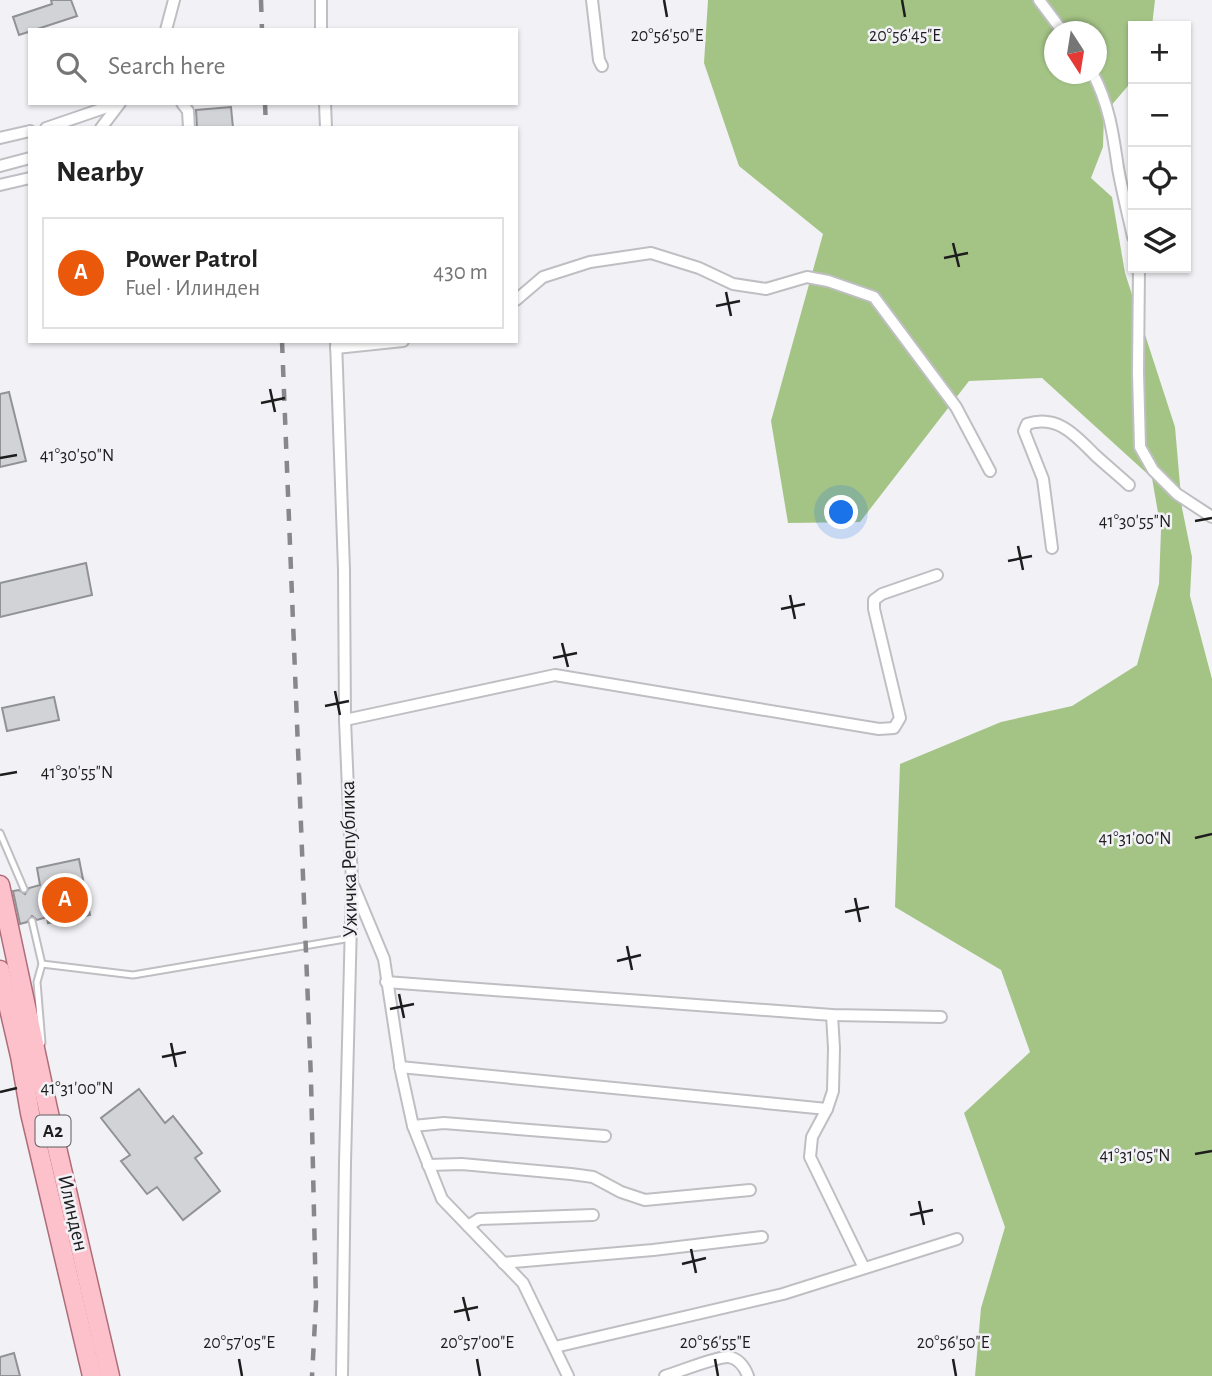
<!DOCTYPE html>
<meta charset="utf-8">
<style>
:root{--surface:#fff;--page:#f2f2f2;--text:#222;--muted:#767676;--line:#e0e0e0;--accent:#ea580c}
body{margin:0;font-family:"Alegreya Sans",sans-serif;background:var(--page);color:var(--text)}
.controls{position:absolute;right:21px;top:21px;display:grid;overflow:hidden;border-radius:0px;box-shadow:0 2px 5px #0004}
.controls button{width:63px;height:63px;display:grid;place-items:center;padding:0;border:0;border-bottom:2px solid var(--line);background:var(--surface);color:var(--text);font:35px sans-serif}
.compass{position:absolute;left:1044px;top:21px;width:63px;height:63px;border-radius:50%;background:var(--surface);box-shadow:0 2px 5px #0004;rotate:168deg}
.you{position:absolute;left:842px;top:513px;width:24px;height:24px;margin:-18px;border:5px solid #fff;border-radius:50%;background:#1a73e8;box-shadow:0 0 0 10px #1a73e833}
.badge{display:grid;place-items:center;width:46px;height:46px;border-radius:50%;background:var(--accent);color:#fff;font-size:23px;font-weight:700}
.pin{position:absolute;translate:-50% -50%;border:4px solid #fff;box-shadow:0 2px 7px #0006}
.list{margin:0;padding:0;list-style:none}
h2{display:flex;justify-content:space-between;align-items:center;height:91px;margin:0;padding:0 28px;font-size:30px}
h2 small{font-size:23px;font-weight:400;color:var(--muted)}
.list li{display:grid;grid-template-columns:46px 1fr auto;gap:21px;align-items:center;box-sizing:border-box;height:112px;margin:0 14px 14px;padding:0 14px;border:2px solid var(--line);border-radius:0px}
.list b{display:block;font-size:26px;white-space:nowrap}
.list p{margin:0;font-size:23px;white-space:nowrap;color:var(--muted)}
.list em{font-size:23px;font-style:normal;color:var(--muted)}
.icon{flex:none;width:38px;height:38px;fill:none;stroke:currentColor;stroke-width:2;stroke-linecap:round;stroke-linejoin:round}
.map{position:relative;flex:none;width:1212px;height:1376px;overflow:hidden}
.search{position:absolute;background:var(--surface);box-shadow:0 2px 5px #0004;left:28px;top:28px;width:490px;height:77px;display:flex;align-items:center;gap:18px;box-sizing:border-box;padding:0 24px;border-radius:0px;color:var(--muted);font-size:26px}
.panel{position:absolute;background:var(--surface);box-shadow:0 2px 5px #0004;left:28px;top:126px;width:490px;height:217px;border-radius:0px}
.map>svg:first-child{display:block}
.forest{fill:#a4c486;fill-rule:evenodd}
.building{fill:#d2d3d7;stroke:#919296;stroke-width:2}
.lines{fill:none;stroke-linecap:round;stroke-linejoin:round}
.service-casing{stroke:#bfbfc3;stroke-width:9}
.minor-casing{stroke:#bfbfc3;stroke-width:14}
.primary-casing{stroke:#ae6d78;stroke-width:21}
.service{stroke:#fff;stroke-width:5}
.minor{stroke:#fff;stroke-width:10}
.primary{stroke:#fdc1cb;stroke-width:18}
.rail{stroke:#88888b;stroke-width:4.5;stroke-dasharray:12 12;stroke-linecap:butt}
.ticks{fill:none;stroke:#1d1d1e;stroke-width:2.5}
.labels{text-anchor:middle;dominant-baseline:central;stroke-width:5;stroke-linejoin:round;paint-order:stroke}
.shield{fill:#f2f2f6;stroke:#5d5d5f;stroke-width:2}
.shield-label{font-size:19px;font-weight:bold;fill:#1d1d1e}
.street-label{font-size:21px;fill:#1d1d1e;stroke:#f2f2f6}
.ticks-label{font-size:18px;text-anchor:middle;fill:#1d1d1e;stroke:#f2f2f6;stroke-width:5;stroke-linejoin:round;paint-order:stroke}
</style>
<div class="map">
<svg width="1212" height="1376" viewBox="0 0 1212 1376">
<rect width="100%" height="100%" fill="#f2f2f6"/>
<path class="forest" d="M708,0H1155L1152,26H1133V80L1104,114L1103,147L1091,178L1112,197L1125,273L1175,427L1182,508L1192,557L1190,596L1212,679V1376H975L981,1308L1005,1227L964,1113L1030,1052L1001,970L895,907L900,764L1001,722L1072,706L1137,665L1159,584L1161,530L1152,478L1042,378L969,381L860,522L788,523L771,421L823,234L739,166L704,63ZM1054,32H1096V74H1054Z"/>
<g class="building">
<path d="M51,0H71L77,16L19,35L13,17L52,4Z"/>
<path d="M231,107L233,128H197L196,110Z"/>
<path d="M9,392L26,461L0,467V394Z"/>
<path d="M86,563L92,595L0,617V583Z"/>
<path d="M54,697L59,720L7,731L2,708Z"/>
<path d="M79,859L90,915L48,923L47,917L37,920L32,916L27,922L20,924L13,891L19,890L25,894L29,888L40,885L37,868Z"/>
<path d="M139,1089L165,1123L173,1116L202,1153L195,1158L220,1191L183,1220L157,1187L147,1194L121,1161L130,1155L101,1118Z"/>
<path d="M14,1353L20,1376H0V1357Z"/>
</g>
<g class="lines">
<defs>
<g id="service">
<path d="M0,833L24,889"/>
<path d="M32,921L42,964L37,982L42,1043"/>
<path d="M42,964L133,975L351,938"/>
</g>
<g id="minor">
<path d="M321,0V30"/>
<path d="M592,0L599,60L602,66"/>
<path d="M1039,0L1063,32"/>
<path d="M166,30L174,0"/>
<path d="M1093,74C1109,104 1113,134 1118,168C1122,191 1128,214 1133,237"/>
<path d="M182,103L188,111L189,128"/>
<path d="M325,103L326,128"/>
<path d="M46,128L119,103"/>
<path d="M101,128L120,103"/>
<path d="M0,138L30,131"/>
<path d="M0,166L30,158"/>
<path d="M0,185L30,178"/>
<path d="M1139,268L1138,372L1140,447L1153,470L1177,494L1212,517"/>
<path d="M516,300L543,277L590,262L651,253L699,268L733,284L766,289L807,277L828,281L874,297L956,407L990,471"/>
<path d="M336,341L344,570L345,720L352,882L345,1163L342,1376"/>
<path d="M336,348L403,341"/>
<path d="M1052,548L1043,479L1024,431L1027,424C1058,414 1076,436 1095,455C1106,465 1118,475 1129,485"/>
<path d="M345,720L555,675L879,729L894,728L900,718L874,609V600L882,594L937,575"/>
<path d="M354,887L384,959L401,1071L413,1126L442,1199L523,1283L568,1376"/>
<path d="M386,982L832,1015L941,1017"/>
<path d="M832,1015L834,1048L833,1091L827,1109L812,1137L810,1157L864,1268"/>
<path d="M400,1067L827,1109"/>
<path d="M413,1126L444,1123L605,1136"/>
<path d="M428,1165L462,1164L571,1174L593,1177L621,1192L645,1200L750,1190"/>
<path d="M468,1226L479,1219L593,1215"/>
<path d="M503,1263L653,1250L762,1237"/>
<path d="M555,1347L783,1294L957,1239"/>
<path d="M665,1376C679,1372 717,1356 729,1357C739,1359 745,1368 748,1376"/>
</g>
<g id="primary">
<path d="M0,885L48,1109L110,1376"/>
<path d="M0,970L20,1056L30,1113L92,1376"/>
</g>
</defs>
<use href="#service" class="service-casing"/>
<use href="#minor" class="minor-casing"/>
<use href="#primary" class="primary-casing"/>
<use href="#service" class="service"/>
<use href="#minor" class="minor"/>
<use href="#primary" class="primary"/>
<g class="rail">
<path d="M261,0L262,30"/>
<path d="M265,103L266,128"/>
<path d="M282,341L311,1080L316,1303L312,1376"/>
</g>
</g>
<path class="ticks" d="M664,0L667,17M902,0L905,17M953,243L959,267M944,258L968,253M726,292L731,316M716,306L740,301M270,389L275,412M261,403L285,398M0,458L17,455M1195,521L1212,518M1018,546L1023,570M1008,561L1032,556M790,595L795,619M781,609L805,604M562,643L568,667M553,658L577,653M335,691L340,715M325,706L349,701M0,775L17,772M1195,838L1212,834M855,898L860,922M845,912L869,907M627,946L632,970M617,961L641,955M399,994L404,1018M390,1009L414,1004M171,1043L176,1067M162,1057L186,1052M0,1092L17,1088M1195,1154L1212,1151M919,1201L924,1225M910,1215L933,1210M691,1249L696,1273M682,1264L706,1258M463,1297L469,1321M454,1312L478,1307M239,1359L242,1376M477,1359L480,1376M715,1359L718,1376M953,1359L956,1376"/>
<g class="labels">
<rect class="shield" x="35.5" y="1115.5" width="35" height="31" rx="5"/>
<g class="shield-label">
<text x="53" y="1131">A2</text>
</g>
<g class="street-label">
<text transform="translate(349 859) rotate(-91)">Ужичка Република</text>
<text transform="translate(73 1213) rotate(77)">Илинден</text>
</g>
</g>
<g class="ticks-label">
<text x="667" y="41">20°56'50"E</text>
<text x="905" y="41">20°56'45"E</text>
<text x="77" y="461">41°30'50"N</text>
<text x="1135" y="527">41°30'55"N</text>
<text x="77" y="778">41°30'55"N</text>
<text x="1135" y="844">41°31'00"N</text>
<text x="77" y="1094">41°31'00"N</text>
<text x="1135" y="1161">41°31'05"N</text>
<text x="239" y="1348">20°57'05"E</text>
<text x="477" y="1348">20°57'00"E</text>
<text x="715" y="1348">20°56'55"E</text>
<text x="953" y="1348">20°56'50"E</text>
</g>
</svg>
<div class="controls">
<button>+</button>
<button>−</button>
<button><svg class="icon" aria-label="locate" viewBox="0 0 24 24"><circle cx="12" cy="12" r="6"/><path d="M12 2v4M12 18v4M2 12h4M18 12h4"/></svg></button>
<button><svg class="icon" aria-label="layers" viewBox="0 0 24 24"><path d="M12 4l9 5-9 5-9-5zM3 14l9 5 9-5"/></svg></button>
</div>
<svg class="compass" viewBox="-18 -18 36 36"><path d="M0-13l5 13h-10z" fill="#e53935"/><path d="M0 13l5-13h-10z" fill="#767676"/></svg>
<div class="you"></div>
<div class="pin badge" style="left:65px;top:900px">A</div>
<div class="search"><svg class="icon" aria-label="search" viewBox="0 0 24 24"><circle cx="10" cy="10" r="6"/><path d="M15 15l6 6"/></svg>Search here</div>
<section class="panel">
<h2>Nearby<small></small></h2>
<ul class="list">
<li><span class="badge">A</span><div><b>Power Patrol</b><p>Fuel · Илинден</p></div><em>430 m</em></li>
</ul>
</section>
</div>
